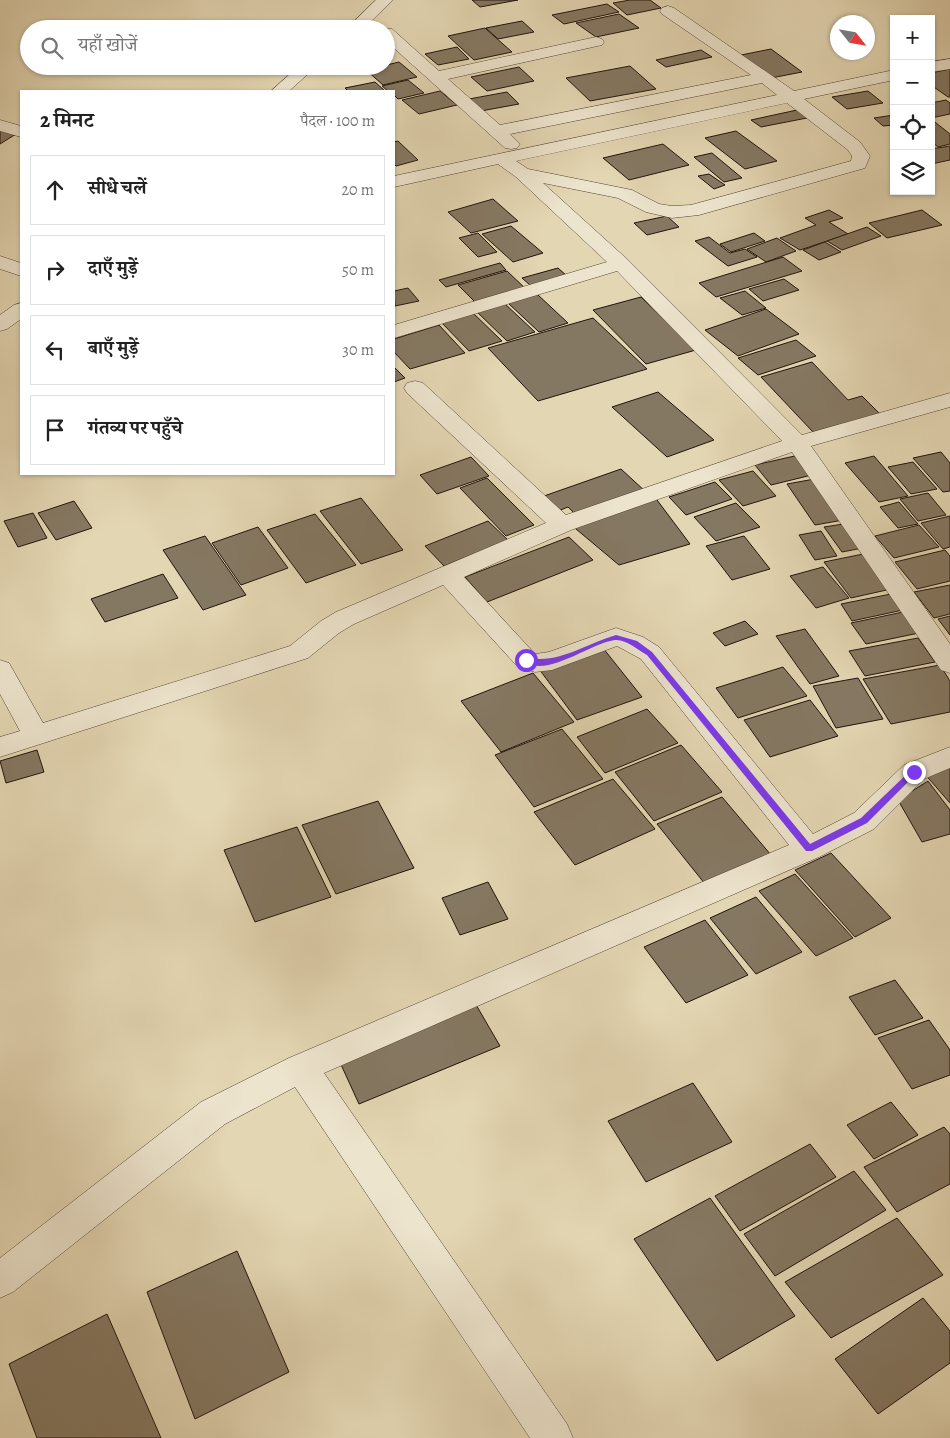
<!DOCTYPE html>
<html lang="hi">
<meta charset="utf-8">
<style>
:root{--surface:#fff;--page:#f2f2f2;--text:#222;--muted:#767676;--line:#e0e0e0}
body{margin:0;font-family:Alegreya,"Noto Serif Devanagari",serif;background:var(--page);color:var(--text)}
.controls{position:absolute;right:15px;top:15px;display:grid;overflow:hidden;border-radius:0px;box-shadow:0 1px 4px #0004}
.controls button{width:45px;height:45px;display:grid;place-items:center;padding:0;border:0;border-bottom:1px solid var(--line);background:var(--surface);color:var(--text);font:25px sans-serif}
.compass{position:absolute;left:830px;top:15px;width:45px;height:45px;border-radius:50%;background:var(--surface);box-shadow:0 1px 4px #0004;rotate:121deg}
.stop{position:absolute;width:15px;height:15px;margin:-11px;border:4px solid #7c3aed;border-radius:50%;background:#fff}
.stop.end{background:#7c3aed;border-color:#fff;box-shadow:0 1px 5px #0008}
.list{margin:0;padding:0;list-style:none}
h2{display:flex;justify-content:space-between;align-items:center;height:65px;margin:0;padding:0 20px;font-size:21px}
h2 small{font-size:16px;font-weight:400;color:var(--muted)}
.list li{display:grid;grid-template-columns:32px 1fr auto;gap:15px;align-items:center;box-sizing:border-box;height:70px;margin:0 10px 10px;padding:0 10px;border:1px solid var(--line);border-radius:0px}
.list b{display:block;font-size:19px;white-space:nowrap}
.list em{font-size:16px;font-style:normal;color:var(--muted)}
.icon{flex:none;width:28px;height:28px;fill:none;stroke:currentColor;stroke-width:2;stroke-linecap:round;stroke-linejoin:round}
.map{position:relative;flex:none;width:950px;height:1438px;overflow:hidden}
.search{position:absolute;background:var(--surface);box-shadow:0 1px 4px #0004;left:20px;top:20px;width:375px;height:55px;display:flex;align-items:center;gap:12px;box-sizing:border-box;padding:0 18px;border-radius:28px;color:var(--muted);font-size:19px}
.panel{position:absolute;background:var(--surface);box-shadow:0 1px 4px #0004;left:20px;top:90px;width:375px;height:385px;border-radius:0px}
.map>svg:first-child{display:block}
.building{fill:#857862;stroke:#20130c}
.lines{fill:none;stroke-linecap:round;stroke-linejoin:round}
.minor-casing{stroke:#514436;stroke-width:1}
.tertiary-casing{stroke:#514436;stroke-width:1}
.minor{fill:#ede4cd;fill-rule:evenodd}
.tertiary{fill:#ede4cd;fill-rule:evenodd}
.route{fill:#7c3aed}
</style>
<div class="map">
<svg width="950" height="1438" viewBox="0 0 950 1438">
<rect width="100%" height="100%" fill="#e3d6b2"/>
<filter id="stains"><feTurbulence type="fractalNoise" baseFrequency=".004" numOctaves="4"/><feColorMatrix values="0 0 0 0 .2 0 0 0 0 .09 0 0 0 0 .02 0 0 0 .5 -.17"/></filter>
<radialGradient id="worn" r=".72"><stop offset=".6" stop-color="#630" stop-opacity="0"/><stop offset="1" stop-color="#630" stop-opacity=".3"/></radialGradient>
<g class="building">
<path d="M472,0H518L480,7Z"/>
<path d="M630,0H650L661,8L627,15L613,3Z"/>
<path d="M607,4L619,12L564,24L552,15Z"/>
<path d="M619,14L639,28L596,37L576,23Z"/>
<path d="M522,21L534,32L498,39L486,28Z"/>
<path d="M485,28L512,52L474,60L448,36Z"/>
<path d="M457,47L469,59L438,65L425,54Z"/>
<path d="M771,49L802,72L771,78L741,55Z"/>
<path d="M701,50L712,57L666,67L656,60Z"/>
<path d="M399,62L417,77L383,85L366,70Z"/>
<path d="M630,66L656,89L590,101L566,78Z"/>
<path d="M519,67L534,81L487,91L471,77Z"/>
<path d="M950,69V97H948L931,85V73Z"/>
<path d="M408,80L424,93L398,99L394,95V91H388L382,86Z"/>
<path d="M375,82L385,91H348L345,88Z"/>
<path d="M440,91L457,105L419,114L402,100Z"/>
<path d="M868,91L883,103L847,109L832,97Z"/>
<path d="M507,92L519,104L481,111L469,99Z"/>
<path d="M946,100L950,103V114L931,118V103Z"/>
<path d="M797,110L807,118L761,127L751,120Z"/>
<path d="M894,115V125L883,126L874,118Z"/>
<path d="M931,119L950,134V144L938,147L931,141Z"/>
<path d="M0,129L16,134L0,144Z"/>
<path d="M736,131L777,161L745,169L705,138Z"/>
<path d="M398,141L418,160L396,166L394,164V142Z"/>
<path d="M663,144L689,165L629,180L603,158Z"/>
<path d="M950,146V160L931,164V149Z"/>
<path d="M712,153L742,178L724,182L694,157Z"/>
<path d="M709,174L725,185L714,189L698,176Z"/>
<path d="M493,199L518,221L471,233L448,212Z"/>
<path d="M829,210L843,218L829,222L848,234L800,250L780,238L816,225L805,218Z"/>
<path d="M922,210L942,225L887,238L869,223Z"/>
<path d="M667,216L679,227L647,235L634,223Z"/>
<path d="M511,226L543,253L513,262L482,234Z"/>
<path d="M867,227L881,236L842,250L827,241Z"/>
<path d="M478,233L497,252L478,257L459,238Z"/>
<path d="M754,233L765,241L731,252L720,244Z"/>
<path d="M709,237L730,253L745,249L757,257L728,266L695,241Z"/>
<path d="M777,238L796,251L766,262L747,249Z"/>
<path d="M825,242L841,252L819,260L803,250Z"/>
<path d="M783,257L802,271L716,297L699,283Z"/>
<path d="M500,263L506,270L446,287L439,280Z"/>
<path d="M558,268L567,276L531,286L522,278Z"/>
<path d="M507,271L527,290L477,304L458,285Z"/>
<path d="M784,279L799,290L763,301L749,289Z"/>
<path d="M408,288L419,301L395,306L394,291Z"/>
<path d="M745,291L766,308L742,315L720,298Z"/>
<path d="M537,294L568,323L539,332L508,303Z"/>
<path d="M641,297L696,350L646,364L593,310Z"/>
<path d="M504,303L535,332L507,341L476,311Z"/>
<path d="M766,309L799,334L738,356L705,330Z"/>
<path d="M472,312L502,341L469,351L440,321Z"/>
<path d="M593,318L647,369L538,401L488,348Z"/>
<path d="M439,325L465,353L410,369L394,352V339Z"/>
<path d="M796,340L816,356L758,375L738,358Z"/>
<path d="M812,362L848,400L862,396L880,414L813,432L761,377Z"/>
<path d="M394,367L405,378L394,382Z"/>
<path d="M658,392L714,440L667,457L612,407Z"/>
<path d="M941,452L950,463V491L943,492L913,458Z"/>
<path d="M799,455L816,474L771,485L755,465Z"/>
<path d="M874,456L908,496L879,502L845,463Z"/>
<path d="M471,457L489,476L437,494L420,475Z"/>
<path d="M913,462L937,489L911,494L888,467Z"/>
<path d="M621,469L646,492L578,517L568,507L558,511L544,496Z"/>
<path d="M753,471L776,496L743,506L719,480Z"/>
<path d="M487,478L534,525L506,536L460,488Z"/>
<path d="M820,478L849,519L815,525L787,484Z"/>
<path d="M715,482L732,499L686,515L669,497Z"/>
<path d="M928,493L946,515L918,521L900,499Z"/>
<path d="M654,496L690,544L619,565L570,524Z"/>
<path d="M361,498L403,550L361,564L320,511Z"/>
<path d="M74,501L92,528L56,540L38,513Z"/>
<path d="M899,502L918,524L898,528L880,507Z"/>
<path d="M736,503L760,527L716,541L694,517Z"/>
<path d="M33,513L47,538L18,547L4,521Z"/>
<path d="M315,514L356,565L306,583L267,530Z"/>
<path d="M950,516V547L943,549L921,523Z"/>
<path d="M488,521L508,540L444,566L425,546Z"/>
<path d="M850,523L868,547L842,552L824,527Z"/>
<path d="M919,525L939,547L894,558L875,536Z"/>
<path d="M258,527L288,568L241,585L212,543Z"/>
<path d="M821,531L837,556L815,560L799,535Z"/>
<path d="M205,536L246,595L203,610L163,550Z"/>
<path d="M744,536L770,569L732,580L706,546Z"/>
<path d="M569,537L593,560L487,602L465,577Z"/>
<path d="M945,550L950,556V581L917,589L895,562Z"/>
<path d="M863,554L891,589L851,598L824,562Z"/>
<path d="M823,567L849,598L816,608L790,576Z"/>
<path d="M163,574L178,598L105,622L91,599Z"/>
<path d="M950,585V614L934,618L914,592Z"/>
<path d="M891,594L903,610L852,621L841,604Z"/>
<path d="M903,612L919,633L866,644L851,623Z"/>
<path d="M950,616V635L938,619Z"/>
<path d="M745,621L758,634L725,646L713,633Z"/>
<path d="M805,629L839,676L810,684L776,636Z"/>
<path d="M918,638L935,662L865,676L849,651Z"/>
<path d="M603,648L642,697L577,720L539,669Z"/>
<path d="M940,665L950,681V712L891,724L863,679Z"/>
<path d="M783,667L807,696L738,718L716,688Z"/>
<path d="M533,673L574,722L501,752L461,701Z"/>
<path d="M858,678L883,719L836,728L813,686Z"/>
<path d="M810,700L838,736L770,757L744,720Z"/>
<path d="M647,709L678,743L605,773L577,737Z"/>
<path d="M562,729L603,779L534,807L495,755Z"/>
<path d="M681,745L722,792L654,821L615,772Z"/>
<path d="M37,750L44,772L6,783L0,761Z"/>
<path d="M950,762V803L923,772Z"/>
<path d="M613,779L655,829L575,865L534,812Z"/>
<path d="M928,781L950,810V834L922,842L898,800Z"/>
<path d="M722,797L771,855L705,884L657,824Z"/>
<path d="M378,801L414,868L336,894L302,825Z"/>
<path d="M297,827L331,897L255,922L224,850Z"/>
<path d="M831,853L891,918L855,937L795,870Z"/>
<path d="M795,874L853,938L816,956L759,891Z"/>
<path d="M488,882L508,919L460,935L442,898Z"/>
<path d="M756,897L802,952L756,974L710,918Z"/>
<path d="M705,920L748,975L686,1003L644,947Z"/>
<path d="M895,980L923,1018L875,1035L849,997Z"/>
<path d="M475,1003L500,1046L359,1104L338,1058Z"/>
<path d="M929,1020L950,1050V1075L912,1089L878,1038Z"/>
<path d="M693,1083L732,1142L646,1182L608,1121Z"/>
<path d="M891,1102L918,1135L874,1159L847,1125Z"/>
<path d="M944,1127L950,1134V1184L897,1212L864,1167Z"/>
<path d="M810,1144L836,1177L740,1231L715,1196Z"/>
<path d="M854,1171L886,1210L775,1276L744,1234Z"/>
<path d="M710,1198L795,1316L717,1361L634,1239Z"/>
<path d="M897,1218L943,1275L831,1338L785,1282Z"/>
<path d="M237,1251L289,1372L195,1419L147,1292Z"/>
<path d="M923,1298L950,1331V1363L878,1414L835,1359Z"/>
<path d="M107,1314L161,1438H37L9,1364Z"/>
</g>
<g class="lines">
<defs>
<g id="minor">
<path d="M668,6L674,8L794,91L894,70V80L804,99L860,142L870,156L865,168L699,215L672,218L646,212L618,198L543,183L628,260L802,435L950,393V407L811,446L950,644V673L941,670L792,452L571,530L464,577L535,654L549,652L616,628L643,637L659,647L813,834L854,813L904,765L950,747V768L924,779L874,829L819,857L324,1073L567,1424L573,1438H530L295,1087L225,1124L13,1292L0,1298V1258L201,1102L289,1058L789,845L641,659L617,646L552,670L535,672L517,666L443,585L354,624L339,633L308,658L0,757V737L20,731L0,694V660L9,663L43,723L290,646L321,621L336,612L546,523L407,393L404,388L407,383L415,381L423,383L566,515L782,441L617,271L394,338V325L607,262L516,177L498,164L394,187V176L777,95L762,83L510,134L520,144L517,148L511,149L505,148L386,41V29H380H392L439,71L596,37L602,39L604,42L602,45L448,79L500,125L751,75L662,14L660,11L662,8ZM787,103L848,150L852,156L851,161L691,205L672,206L659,204L632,190L528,169L516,161Z"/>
<path d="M950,59V69L931,72V62Z"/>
<path d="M0,120L21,126V137L0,131Z"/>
<path d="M0,256L21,263V276L0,269Z"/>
</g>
<g id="tertiary">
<path d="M376,0H393L363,29H346Z"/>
<path d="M299,66H317L289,91H271Z"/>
<path d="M21,303V319L7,329L0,331V315L14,305Z"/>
</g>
</defs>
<use href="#minor" class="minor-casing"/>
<use href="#tertiary" class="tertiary-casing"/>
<use href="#minor" class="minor"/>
<use href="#tertiary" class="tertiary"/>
</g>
<path class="route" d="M616,635L637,641L652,652L810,844L861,818L911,770H917L918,772L867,823L812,851H806L647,655C638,650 626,639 615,640C590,643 545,680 522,660L526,657C555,666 588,643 616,635Z"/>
<rect width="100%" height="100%" filter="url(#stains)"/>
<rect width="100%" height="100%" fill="url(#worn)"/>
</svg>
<div class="controls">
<button>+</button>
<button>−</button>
<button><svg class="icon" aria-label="locate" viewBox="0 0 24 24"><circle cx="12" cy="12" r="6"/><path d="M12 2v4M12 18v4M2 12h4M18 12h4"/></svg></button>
<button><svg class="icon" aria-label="layers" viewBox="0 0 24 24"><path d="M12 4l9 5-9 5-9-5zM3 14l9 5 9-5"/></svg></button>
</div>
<svg class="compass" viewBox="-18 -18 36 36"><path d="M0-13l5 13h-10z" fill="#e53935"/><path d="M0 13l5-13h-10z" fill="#767676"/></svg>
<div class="stop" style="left:526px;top:660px"></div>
<div class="stop end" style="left:914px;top:772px"></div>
<div class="search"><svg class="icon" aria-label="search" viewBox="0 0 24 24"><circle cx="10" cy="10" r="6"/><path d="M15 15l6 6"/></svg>यहाँ खोजें</div>
<section class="panel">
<h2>2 मिनट<small>पैदल · 100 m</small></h2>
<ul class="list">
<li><svg class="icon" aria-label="ahead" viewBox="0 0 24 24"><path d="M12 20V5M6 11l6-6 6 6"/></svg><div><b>सीधे चलें</b></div><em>20 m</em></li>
<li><svg class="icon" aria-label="right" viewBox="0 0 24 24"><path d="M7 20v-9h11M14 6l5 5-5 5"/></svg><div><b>दाएँ मुड़ें</b></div><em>50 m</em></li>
<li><svg class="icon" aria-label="left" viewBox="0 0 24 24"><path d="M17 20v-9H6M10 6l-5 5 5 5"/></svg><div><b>बाएँ मुड़ें</b></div><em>30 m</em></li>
<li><svg class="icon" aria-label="arrive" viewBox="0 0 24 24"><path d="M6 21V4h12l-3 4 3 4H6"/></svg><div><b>गंतव्य पर पहुँचे</b></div></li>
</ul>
</section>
</div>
